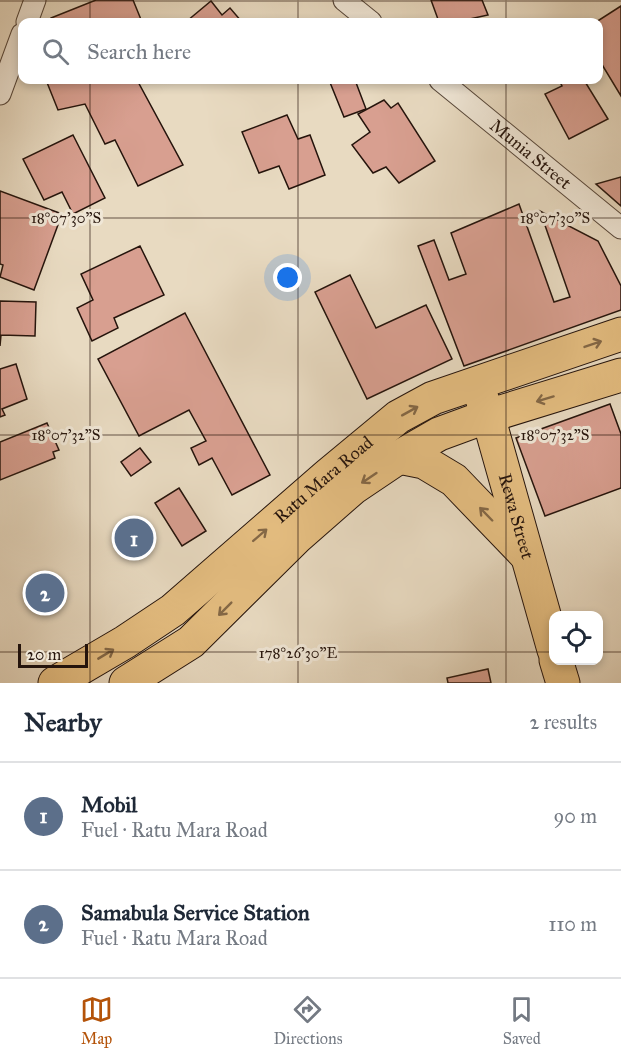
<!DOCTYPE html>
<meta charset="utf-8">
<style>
:root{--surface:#fff;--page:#f2f2f3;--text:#1f2937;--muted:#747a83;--line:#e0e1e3;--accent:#b45309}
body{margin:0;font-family:"IM FELL Great Primer",serif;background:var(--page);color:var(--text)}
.controls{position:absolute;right:18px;bottom:18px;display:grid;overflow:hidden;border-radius:12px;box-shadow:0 3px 9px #0003}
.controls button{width:54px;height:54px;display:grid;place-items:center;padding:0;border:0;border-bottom:2px solid var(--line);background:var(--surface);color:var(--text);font:30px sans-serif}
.scale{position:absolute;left:18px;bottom:15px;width:70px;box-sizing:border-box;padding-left:6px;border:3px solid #25140c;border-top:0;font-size:16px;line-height:21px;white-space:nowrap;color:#25140c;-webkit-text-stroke:4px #f0e7d7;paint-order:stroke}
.you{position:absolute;left:288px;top:278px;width:21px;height:21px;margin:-15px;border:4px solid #fff;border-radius:50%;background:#1a73e8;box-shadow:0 0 0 9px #1a73e833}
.badge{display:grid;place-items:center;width:39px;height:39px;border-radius:50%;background:var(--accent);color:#fff;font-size:20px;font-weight:700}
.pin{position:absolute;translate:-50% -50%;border:3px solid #fff;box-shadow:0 2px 6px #0006}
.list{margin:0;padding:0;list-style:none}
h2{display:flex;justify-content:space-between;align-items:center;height:78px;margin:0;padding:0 24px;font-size:26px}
h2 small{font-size:20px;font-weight:400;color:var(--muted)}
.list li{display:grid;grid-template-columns:39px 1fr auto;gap:18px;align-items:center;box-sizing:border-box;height:108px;padding:0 24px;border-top:2px solid var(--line)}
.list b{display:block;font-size:22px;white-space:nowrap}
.list p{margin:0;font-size:20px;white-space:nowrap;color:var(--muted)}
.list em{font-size:20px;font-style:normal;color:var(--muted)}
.icon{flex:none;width:33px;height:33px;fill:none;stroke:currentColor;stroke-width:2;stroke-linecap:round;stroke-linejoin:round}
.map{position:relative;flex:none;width:621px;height:683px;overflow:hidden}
.search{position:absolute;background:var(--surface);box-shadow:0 3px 9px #0003;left:18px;right:18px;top:18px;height:66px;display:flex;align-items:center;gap:15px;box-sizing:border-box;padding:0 21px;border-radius:12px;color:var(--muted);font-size:22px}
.sheet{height:294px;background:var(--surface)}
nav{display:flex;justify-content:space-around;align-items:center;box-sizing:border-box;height:84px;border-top:2px solid var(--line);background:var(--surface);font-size:16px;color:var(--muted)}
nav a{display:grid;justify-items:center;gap:3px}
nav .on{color:var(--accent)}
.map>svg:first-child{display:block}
.building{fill:#d89f90;stroke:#25140c;stroke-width:1.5}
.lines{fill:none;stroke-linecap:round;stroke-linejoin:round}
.minor-casing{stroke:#564639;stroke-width:23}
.primary-casing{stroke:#25140c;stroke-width:35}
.trunk-casing{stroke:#25140c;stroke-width:35}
.minor{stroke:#f0e7d7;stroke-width:21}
.primary{stroke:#e4bd80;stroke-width:33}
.trunk{stroke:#e4bd80;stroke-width:33}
.oneway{stroke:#846846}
.ticks{fill:none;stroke:#25140c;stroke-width:1.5;stroke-opacity:0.45}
.labels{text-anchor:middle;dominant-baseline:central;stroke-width:6;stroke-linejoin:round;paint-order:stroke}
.street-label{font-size:18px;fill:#25140c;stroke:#f0e7d7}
.ticks-label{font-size:15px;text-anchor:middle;fill:#25140c;stroke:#f0e7d7;stroke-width:6;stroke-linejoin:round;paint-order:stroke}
</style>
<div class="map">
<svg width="621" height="683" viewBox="0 0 621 683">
<rect width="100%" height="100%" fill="#e8dac1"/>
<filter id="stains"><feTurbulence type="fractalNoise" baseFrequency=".00333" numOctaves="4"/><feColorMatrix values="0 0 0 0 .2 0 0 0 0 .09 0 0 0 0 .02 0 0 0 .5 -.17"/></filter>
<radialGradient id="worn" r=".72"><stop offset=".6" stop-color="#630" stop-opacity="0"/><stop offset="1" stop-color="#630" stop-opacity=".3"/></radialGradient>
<g class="building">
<path d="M96,0H133L142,22H52L51,18Z"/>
<path d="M431,0H482L488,15L456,22H439Z"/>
<path d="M211,1L222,15L230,8L242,22H188L187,21Z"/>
<path d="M621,6V96L598,58V22H596Z"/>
<path d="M46,80H137L183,165L138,186L115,140L105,144L85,104L58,110Z"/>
<path d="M329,80H355L366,109L344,117Z"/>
<path d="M559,80H584L608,119L569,139L545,94L562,86Z"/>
<path d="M384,100L391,108L398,103L435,161L399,183L386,167L373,173L352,145L370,132L358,114Z"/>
<path d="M287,115L298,139L310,135L325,175L289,189L279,166L259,173L242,132Z"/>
<path d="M73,135L105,198L73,214L62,192L44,200L23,159Z"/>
<path d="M621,177V206L596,184Z"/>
<path d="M0,191L62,214L34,290L0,277L3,265L0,264Z"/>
<path d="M519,204L554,302L570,297L540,211L598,241L621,286V310L464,366L418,246L434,240L449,280L466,274L451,233Z"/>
<path d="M140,246L164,295L114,318L118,328L92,341L77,308L93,300L81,274Z"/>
<path d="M350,275L376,328L426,305L452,359L367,399L315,292Z"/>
<path d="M0,301L36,302L35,336L1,335L0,346Z"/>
<path d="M185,313L270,475L232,495L212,458L199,465L191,448L206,441L189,410L139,436L98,359Z"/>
<path d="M16,364L27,399L2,409L5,415L0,417V369Z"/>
<path d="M610,404L621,434V488L545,516L516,438Z"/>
<path d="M47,423L59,450L53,452L55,458L0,480V442Z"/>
<path d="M140,448L151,462L131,476L121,462Z"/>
<path d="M179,488L206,531L182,546L155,503Z"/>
<path d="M488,669L491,683H448L447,678Z"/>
</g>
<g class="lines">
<defs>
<g id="minor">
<path d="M344,0L371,22"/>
<path d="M27,22L35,0"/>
<path id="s1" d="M440,80L621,228"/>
<path d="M0,94L22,34"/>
</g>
<g id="primary">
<path id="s2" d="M477,384L488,416L554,650"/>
<path d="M556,660L563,683"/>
</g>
<g id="trunk">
<path d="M399,457L424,462L454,480L527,556"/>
<path id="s3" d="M55,683L125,642L173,610L328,475L398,417L433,398L621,334"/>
<path d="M126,683L191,642L297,537L353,488L399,457L439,434L488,416L621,375"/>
</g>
</defs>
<use href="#minor" class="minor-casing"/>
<use href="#primary" class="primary-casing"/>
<use href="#trunk" class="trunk-casing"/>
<use href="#minor" class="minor"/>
<use href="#primary" class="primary"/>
<use href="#trunk" class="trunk"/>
</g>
<defs><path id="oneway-shaft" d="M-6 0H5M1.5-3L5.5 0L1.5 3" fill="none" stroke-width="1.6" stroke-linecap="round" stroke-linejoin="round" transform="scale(1.5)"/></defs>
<g class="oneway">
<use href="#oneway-shaft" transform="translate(593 344) rotate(-19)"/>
<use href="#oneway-shaft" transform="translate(545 399) rotate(163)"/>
<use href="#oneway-shaft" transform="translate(410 411) rotate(-29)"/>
<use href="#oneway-shaft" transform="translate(369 478) rotate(146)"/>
<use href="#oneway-shaft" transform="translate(486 514) rotate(-134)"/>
<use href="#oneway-shaft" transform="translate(260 535) rotate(-41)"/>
<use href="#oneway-shaft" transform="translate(225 609) rotate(135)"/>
<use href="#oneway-shaft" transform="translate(106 654) rotate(-31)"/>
</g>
<path class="ticks" d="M90,0V22M298,0V22M506,0V22M0,1H621M90,80V683M298,80V683M506,80V683M0,218H621M0,435H621M0,652H554M598,652H621"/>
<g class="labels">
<g class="street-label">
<text stroke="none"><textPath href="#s1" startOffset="117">Munia Street</textPath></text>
<text stroke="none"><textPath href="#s3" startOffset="338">Ratu Mara Road</textPath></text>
<text stroke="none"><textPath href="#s2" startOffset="138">Rewa Street</textPath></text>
</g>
</g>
<g class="ticks-label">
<text x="66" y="223">18°07'30"S</text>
<text x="555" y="223">18°07'30"S</text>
<text x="66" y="440">18°07'32"S</text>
<text x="555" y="440">18°07'32"S</text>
<text x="298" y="658">178°26'30"E</text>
</g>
<rect width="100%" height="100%" filter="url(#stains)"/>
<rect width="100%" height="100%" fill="url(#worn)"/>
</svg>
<div class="controls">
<button><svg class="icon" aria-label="locate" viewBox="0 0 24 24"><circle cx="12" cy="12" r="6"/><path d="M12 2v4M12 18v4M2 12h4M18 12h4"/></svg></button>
</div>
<div class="scale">20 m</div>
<div class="you"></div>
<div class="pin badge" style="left:134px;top:538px;background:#5c6f8a">1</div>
<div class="pin badge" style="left:45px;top:593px;background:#5c6f8a">2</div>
<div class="search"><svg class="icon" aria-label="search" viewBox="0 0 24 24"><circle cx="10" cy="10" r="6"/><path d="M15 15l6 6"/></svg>Search here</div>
</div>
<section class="sheet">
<h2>Nearby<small>2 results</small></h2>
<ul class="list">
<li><span class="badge" style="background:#5c6f8a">1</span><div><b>Mobil</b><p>Fuel · Ratu Mara Road</p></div><em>90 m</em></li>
<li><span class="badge" style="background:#5c6f8a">2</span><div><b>Samabula Service Station</b><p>Fuel · Ratu Mara Road</p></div><em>110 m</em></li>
</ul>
</section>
<nav>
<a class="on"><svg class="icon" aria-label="map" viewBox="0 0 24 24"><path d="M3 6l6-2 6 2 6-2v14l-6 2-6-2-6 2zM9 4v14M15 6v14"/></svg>Map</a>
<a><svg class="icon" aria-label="directions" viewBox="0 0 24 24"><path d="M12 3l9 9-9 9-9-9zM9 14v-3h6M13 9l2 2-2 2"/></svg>Directions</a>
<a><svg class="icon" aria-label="saved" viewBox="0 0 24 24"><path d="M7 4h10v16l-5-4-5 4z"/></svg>Saved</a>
</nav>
